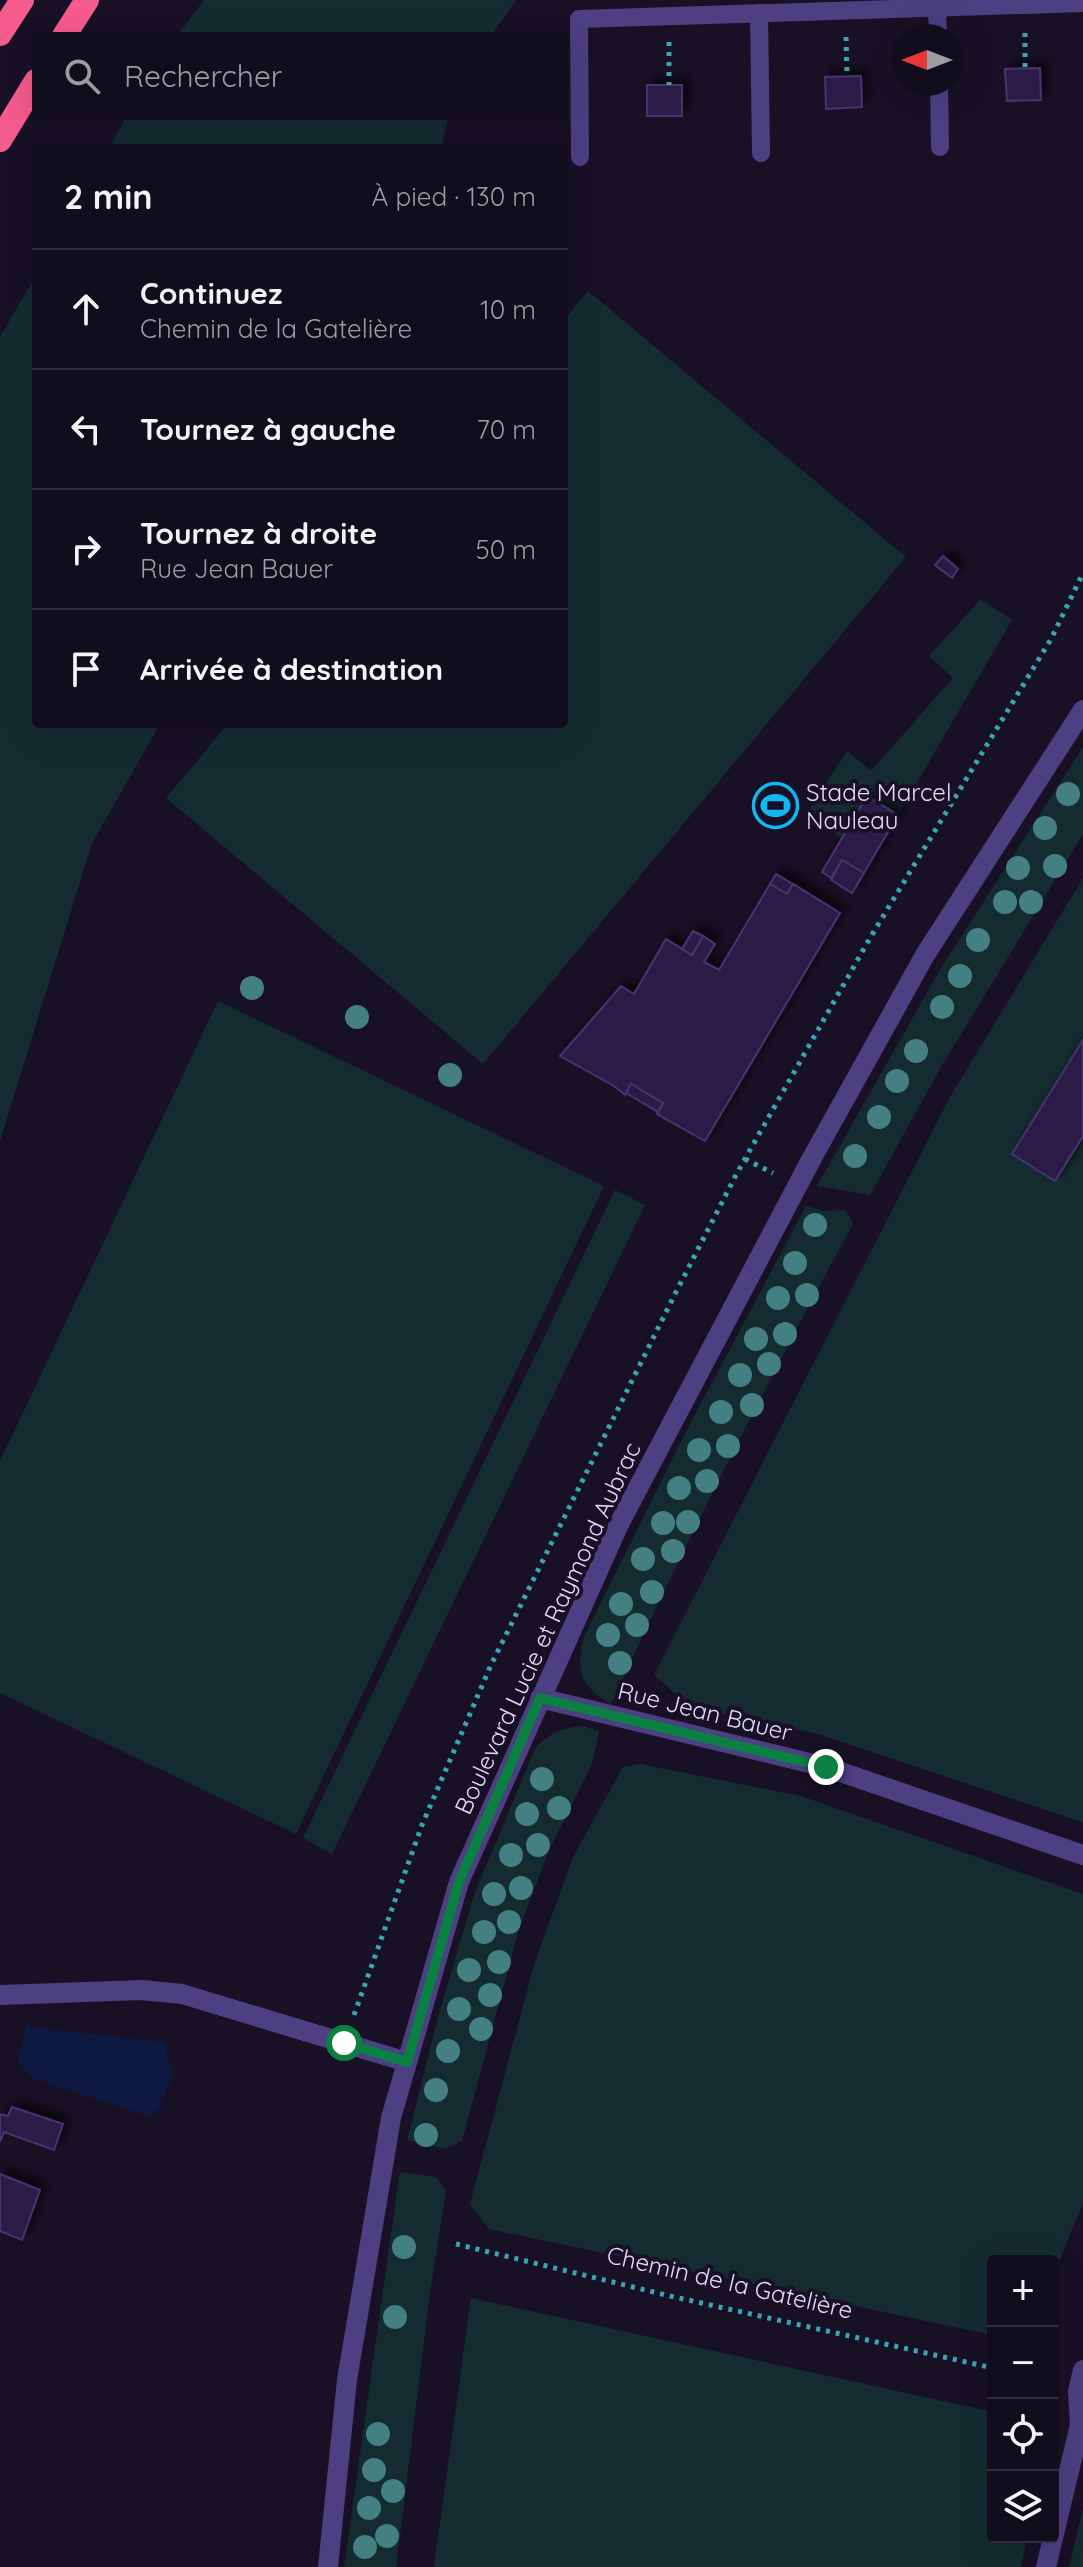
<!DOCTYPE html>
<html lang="fr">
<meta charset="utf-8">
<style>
:root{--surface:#120d1c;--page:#1b1625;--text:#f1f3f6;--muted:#9c9ca3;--line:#312d3b}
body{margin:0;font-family:Quicksand,sans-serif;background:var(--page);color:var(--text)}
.controls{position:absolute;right:24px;bottom:24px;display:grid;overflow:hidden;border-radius:8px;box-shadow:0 8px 32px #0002}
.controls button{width:72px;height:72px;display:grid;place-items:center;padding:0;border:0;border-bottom:2px solid var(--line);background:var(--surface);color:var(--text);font:40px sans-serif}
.compass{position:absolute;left:891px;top:24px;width:72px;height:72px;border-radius:50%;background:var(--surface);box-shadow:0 8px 32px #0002;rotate:270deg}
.stop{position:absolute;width:24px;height:24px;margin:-18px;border:6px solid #0b8043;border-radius:50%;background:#fff}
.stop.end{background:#0b8043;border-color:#fff;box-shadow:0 2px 8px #0008}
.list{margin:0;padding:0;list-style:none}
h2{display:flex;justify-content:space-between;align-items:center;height:104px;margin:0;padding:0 32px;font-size:34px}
h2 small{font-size:26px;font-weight:400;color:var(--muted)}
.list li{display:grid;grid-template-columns:52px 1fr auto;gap:24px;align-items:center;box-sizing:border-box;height:120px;padding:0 32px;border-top:2px solid var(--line)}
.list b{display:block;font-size:30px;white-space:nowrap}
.list p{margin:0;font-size:26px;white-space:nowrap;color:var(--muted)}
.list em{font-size:26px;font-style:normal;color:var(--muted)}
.icon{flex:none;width:44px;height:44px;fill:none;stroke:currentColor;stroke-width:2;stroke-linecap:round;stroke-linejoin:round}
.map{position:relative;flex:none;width:1083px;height:2567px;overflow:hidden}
.search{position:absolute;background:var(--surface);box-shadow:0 8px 32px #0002;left:32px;top:32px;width:536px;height:88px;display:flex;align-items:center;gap:20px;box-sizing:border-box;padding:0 28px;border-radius:8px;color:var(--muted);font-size:30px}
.panel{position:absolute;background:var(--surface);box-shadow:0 8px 32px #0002;left:32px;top:144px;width:536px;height:584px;border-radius:8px}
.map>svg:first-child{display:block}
.green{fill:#142c30}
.water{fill:#0e1942}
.building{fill:#2c1e46;stroke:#483270;stroke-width:2;filter:url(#shadow)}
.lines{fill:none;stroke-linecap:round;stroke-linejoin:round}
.path{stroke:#37a6b2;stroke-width:5;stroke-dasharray:4 6;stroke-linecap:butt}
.service{stroke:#4c3f82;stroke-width:18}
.minor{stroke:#4c3f82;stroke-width:20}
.tertiary{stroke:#4c3f82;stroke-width:20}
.motorway{stroke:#f55b8d;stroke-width:24}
.tree{fill:#447f82}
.route{stroke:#0b8043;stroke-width:10}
.labels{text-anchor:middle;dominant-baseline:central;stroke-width:8;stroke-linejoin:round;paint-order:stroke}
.poi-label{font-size:24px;fill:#e2d8fd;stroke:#181126;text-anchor:start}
.street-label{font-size:24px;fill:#e2d8fd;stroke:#181126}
</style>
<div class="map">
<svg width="1083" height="2567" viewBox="0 0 1083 2567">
<defs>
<filter id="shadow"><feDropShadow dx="7" dy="-7" stdDeviation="4" flood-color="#0009"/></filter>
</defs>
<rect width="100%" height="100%" fill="#181126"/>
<g class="green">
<path d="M204,0H516L491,36H177Z"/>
<path d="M127,116H449L441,148H109Z"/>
<path d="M36,275V724H160L92,843L0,1141V337Z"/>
<path d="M588,291L906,557L483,1064L166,798L228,724H564V320Z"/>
<path d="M981,599L1012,620L898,815L867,796L842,838L806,815L847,751L871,771L953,678L929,656Z"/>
<path d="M1083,747V834L941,1067L870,1195L817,1186L941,968Z"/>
<path d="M1083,878V1822L818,1734L690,1707L654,1675L950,1097Z"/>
<path d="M218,1001L604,1186L296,1834L0,1693V1461Z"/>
<path d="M615,1190L645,1205L332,1854L303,1838Z"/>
<path d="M806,1206L824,1211L846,1210L853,1224C767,1382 686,1541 611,1704C580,1686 576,1672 584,1637L679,1445Z"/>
<path d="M582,1726L599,1731L592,1764L549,1850L519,1929L462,2141L445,2149L407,2140L438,2017L474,1895L535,1749C549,1733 561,1728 582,1726Z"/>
<path d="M640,1764L801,1796L1083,1894V2203L1053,2276V2261H993V2335L489,2229L470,2204L534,1965L573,1857L623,1767Z"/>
<path d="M400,2172L436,2177L446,2190L430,2293L396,2567H344Z"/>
<path d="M471,2298L993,2412V2537H1027L1021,2567H434Z"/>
<path d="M1083,2509V2567H1069Z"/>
</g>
<path class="water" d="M27,2024L29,2027L164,2042L173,2075L159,2108L151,2117L32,2078L18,2062Z"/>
<g class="building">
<path d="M1040,68L1041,100L1007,101L1005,69Z"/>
<path d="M861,76L862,107L826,109L825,77Z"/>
<rect x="647" y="85" width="35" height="31"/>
<path d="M943,556L958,569L952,578L935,565Z"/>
<path d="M867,796L898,815L864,873L842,860L831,878L822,872Z"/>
<path d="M842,860L864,873L852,893L831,880Z"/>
<path d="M776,874L793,884L787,894L770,884Z"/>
<path d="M770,884L787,894L793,884L840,913L705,1141L657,1114L663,1103L631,1084L625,1095L614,1086L560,1056L621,986L634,994L666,939L692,955L703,936L715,944L704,962L719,970Z"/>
<path d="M693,931L703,936L692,955L682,949Z"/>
<path d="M1083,1040V1136L1055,1181L1012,1154Z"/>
<path d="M631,1084L663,1103L658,1112L626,1093Z"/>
<path d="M12,2107L63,2124L54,2150L4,2132L0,2142V2114L8,2116Z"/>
<path d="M0,2174L40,2190L22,2240L0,2231Z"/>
</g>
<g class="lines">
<g class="path">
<path d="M1025,33V68"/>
<path d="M846,37L847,76"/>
<path d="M669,42V85"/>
<path d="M745,1159L773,1173"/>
<path d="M354,2015L422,1825L491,1665L674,1296L737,1173L870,938L1051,639L1083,573"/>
<path d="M456,2244L670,2296L993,2368"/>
</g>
<g class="service">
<path d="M937,8L938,36"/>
<path d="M759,13L761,153"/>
<path d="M939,84L940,147"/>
<path d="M580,157L579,19L1083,3"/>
</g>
<g class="minor">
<path d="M540,1698L826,1767L1083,1855"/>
<path d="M0,1995L142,1990L182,1994L407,2062"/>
<path d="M1046,2567L1080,2425L1078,2391L1083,2370"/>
</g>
<path class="tertiary" d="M328,2567L347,2380L391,2118L459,1882L619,1524L812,1158L925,955L1083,710"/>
<g class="motorway">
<path d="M0,34L22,0"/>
<path d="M64,36L87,0"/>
<path d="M0,140L36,81"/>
</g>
</g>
<g class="tree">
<circle cx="1068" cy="794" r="12"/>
<circle cx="1045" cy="828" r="12"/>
<circle cx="1055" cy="866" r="12"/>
<circle cx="1018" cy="868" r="12"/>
<circle cx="1005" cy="902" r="12"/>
<circle cx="1031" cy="902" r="12"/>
<circle cx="978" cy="940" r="12"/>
<circle cx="960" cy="976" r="12"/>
<circle cx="252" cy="988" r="12"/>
<circle cx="942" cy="1007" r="12"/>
<circle cx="357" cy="1017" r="12"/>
<circle cx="916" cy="1051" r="12"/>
<circle cx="450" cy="1075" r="12"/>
<circle cx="897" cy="1081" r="12"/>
<circle cx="879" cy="1117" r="12"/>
<circle cx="855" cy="1156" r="12"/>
<circle cx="815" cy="1225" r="12"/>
<circle cx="795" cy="1263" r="12"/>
<circle cx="807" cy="1295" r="12"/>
<circle cx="778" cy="1298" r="12"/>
<circle cx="785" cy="1334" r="12"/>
<circle cx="756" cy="1339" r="12"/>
<circle cx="769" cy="1364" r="12"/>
<circle cx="740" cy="1375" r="12"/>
<circle cx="752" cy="1405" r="12"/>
<circle cx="721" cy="1412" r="12"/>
<circle cx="728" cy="1446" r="12"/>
<circle cx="699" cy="1450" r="12"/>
<circle cx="707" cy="1481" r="12"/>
<circle cx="679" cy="1488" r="12"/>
<circle cx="688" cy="1522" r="12"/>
<circle cx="663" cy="1523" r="12"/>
<circle cx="673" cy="1551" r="12"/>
<circle cx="643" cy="1559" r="12"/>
<circle cx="652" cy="1592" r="12"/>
<circle cx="621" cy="1604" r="12"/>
<circle cx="637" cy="1625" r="12"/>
<circle cx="608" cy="1635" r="12"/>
<circle cx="620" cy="1663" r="12"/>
<circle cx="542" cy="1779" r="12"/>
<circle cx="559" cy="1808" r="12"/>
<circle cx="527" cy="1814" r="12"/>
<circle cx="538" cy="1845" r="12"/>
<circle cx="511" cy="1855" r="12"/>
<circle cx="521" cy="1888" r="12"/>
<circle cx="494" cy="1894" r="12"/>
<circle cx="509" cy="1922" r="12"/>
<circle cx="484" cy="1932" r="12"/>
<circle cx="499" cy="1962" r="12"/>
<circle cx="469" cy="1970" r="12"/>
<circle cx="490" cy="1995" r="12"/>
<circle cx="459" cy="2009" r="12"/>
<circle cx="481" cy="2029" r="12"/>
<circle cx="448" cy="2051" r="12"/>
<circle cx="436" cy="2090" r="12"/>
<circle cx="426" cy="2135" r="12"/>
<circle cx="404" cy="2247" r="12"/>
<circle cx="395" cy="2317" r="12"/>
<circle cx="378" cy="2434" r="12"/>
<circle cx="374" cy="2470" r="12"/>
<circle cx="393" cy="2491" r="12"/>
<circle cx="369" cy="2508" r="12"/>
<circle cx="387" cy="2536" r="12"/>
<circle cx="365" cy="2547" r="12"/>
</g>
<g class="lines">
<path class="route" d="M344,2043L407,2062L459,1882L540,1698L826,1767"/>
</g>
<defs>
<symbol id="stadium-ring" viewBox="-11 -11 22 22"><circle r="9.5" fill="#181126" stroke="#11b7f0" stroke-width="1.5"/><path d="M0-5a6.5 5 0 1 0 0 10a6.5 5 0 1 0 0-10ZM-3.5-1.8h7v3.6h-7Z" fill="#11b7f0"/></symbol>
</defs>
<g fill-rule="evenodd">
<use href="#stadium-ring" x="750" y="780" width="51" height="51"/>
</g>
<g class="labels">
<g class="poi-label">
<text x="806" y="792">Stade Marcel<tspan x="806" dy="28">Nauleau</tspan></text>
</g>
<g class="street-label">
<text transform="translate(547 1628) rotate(-65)">Boulevard Lucie et Raymond Aubrac</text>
<text transform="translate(705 1711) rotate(14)">Rue Jean Bauer</text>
<text transform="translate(730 2282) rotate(13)">Chemin de la Gatelière</text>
</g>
</g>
</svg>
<div class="controls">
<button>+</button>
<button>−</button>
<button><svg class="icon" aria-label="locate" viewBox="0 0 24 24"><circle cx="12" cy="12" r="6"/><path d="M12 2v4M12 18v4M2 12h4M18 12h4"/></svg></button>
<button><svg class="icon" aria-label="layers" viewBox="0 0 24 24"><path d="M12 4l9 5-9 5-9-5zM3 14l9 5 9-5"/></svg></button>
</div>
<svg class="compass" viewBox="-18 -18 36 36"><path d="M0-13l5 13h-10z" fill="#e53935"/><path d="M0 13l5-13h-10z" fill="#9c9ca3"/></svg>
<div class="stop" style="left:344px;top:2043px"></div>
<div class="stop end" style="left:826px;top:1767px"></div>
<div class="search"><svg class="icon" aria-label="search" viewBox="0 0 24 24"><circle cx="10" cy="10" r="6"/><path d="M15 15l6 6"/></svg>Rechercher</div>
<section class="panel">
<h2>2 min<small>À pied · 130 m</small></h2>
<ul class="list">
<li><svg class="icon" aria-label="ahead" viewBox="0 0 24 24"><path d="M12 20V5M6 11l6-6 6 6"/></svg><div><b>Continuez</b><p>Chemin de la Gatelière</p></div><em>10 m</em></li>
<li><svg class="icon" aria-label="left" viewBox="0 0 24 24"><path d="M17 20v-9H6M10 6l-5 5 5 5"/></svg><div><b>Tournez à gauche</b></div><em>70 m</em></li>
<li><svg class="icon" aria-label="right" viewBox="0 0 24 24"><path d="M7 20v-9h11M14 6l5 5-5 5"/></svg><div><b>Tournez à droite</b><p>Rue Jean Bauer</p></div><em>50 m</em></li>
<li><svg class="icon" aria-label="arrive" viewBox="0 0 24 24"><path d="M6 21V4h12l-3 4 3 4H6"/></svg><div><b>Arrivée à destination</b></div></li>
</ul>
</section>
</div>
